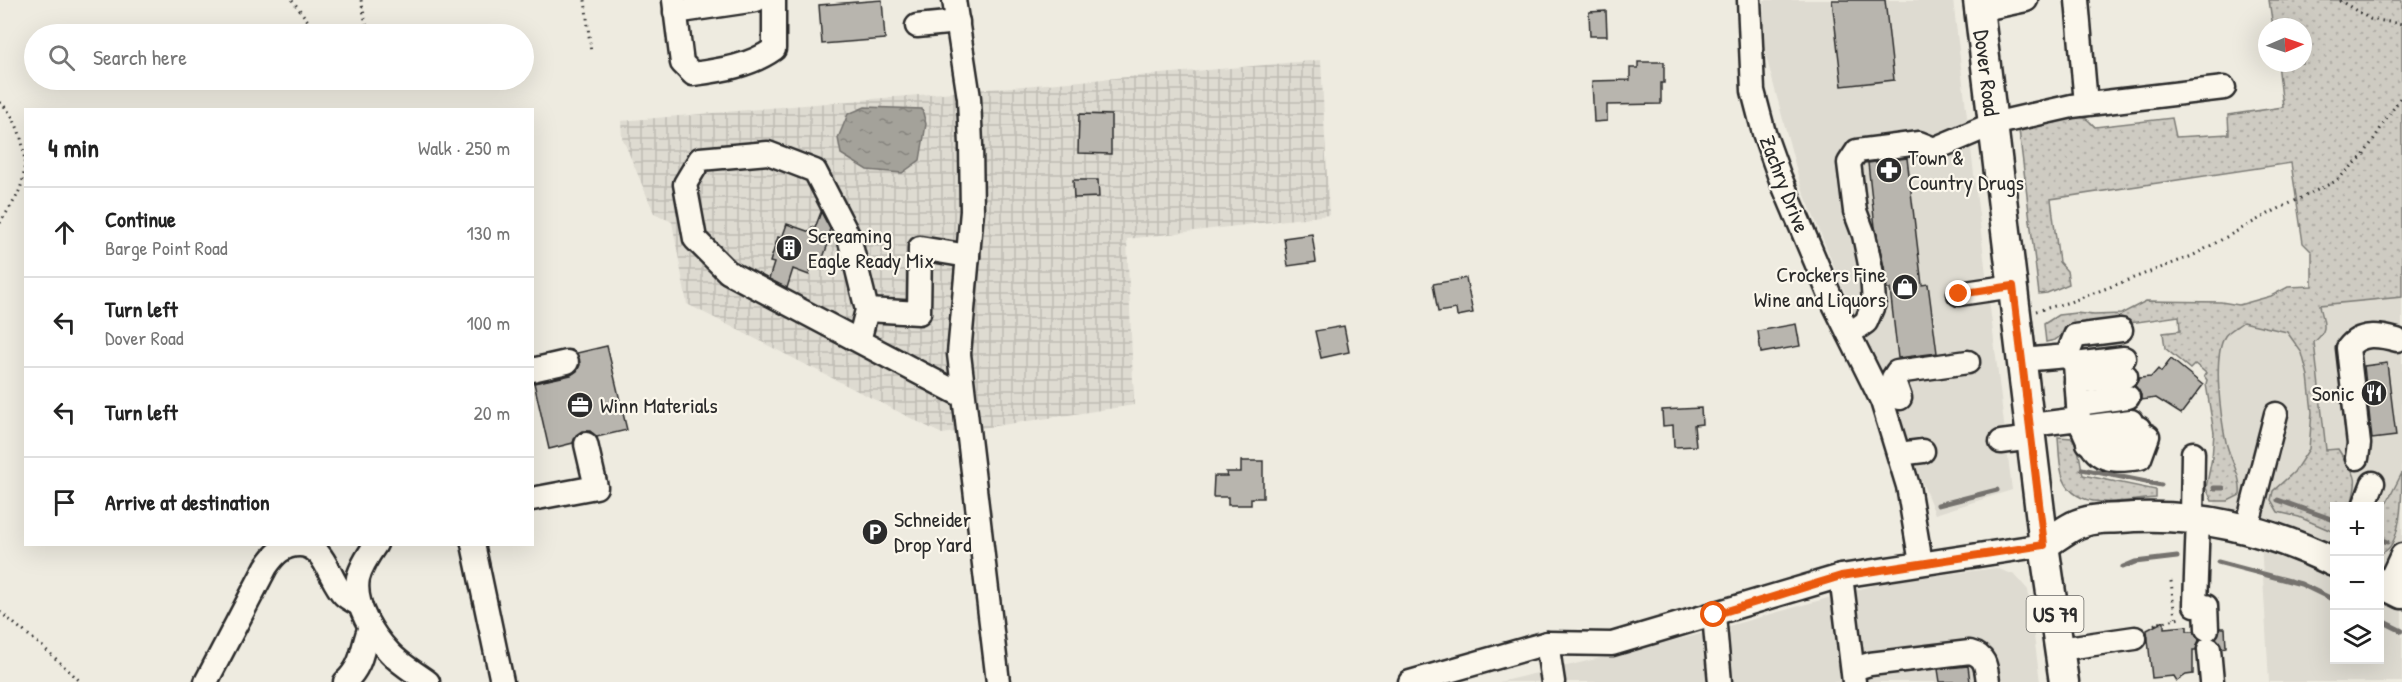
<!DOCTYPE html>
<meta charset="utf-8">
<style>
:root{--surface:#fff;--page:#f2f2f2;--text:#222;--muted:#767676;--line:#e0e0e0}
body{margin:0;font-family:"Patrick Hand",sans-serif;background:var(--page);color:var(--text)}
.controls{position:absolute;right:18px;bottom:18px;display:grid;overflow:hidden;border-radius:0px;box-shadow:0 6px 24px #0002}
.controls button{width:54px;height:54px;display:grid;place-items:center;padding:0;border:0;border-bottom:2px solid var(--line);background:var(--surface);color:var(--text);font:30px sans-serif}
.compass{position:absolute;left:2258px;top:18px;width:54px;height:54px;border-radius:50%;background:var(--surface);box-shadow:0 6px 24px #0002;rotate:88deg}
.stop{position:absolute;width:18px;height:18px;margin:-14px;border:4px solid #ea580c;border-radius:50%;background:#fff}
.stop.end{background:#ea580c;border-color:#fff;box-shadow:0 2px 6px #0008}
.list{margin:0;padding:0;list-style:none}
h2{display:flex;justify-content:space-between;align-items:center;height:78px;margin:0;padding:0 24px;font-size:26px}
h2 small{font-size:20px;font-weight:400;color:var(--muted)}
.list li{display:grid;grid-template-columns:39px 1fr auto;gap:18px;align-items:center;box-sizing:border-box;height:90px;padding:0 24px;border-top:2px solid var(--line)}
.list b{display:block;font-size:22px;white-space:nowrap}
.list p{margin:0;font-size:20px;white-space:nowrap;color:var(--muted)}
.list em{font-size:20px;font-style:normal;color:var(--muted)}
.icon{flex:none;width:33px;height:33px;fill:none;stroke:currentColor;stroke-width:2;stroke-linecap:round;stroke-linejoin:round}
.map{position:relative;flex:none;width:2402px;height:682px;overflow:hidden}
.search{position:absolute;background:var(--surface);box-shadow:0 6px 24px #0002;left:24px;top:24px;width:510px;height:66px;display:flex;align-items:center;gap:15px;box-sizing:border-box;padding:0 21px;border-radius:33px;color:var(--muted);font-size:22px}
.panel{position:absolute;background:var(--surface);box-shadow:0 6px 24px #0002;left:24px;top:108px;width:510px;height:438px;border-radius:0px}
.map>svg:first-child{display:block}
.built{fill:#dedbd1;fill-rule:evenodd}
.industrial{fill:url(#industrial-grid)}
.grass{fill:url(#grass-dots);stroke:#7c7b76;stroke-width:1.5}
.water{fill:url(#water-ripples);stroke:#74726e;stroke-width:1.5}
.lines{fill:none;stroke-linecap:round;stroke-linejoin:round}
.stream{stroke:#74726e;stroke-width:5}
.building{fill:#b8b5ae;stroke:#2b2b2b;stroke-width:1.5}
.minor-casing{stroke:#2b2b2b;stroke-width:27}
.major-casing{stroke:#2b2b2b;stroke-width:33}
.path{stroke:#2b2b2b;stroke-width:3;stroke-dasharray:1.5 4.5;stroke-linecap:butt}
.minor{stroke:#fbf7ec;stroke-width:22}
.major{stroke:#fbf7ec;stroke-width:28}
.route{stroke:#ea580c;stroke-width:8}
.labels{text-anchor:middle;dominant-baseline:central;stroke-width:4.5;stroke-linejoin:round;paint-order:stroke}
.shield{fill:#fbf7ec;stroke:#696865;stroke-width:1.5}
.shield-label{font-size:21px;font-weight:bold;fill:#2b2b2b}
.street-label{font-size:22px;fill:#2b2b2b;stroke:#fbf7ec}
.poi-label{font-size:22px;fill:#2b2b2b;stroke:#fbf7ec;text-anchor:start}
</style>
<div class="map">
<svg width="2402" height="682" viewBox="0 0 2402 682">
<defs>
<pattern id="industrial-grid" width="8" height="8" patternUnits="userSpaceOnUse" patternTransform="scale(1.5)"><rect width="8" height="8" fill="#dedbd1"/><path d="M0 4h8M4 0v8" fill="none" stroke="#bfbcb4"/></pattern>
<pattern id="grass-dots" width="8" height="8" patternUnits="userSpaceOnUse" patternTransform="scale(1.5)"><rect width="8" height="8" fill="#cecbc2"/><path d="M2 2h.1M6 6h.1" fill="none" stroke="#b1aea7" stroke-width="1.8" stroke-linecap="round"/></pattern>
<pattern id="water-ripples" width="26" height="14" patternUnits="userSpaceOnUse" patternTransform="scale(1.5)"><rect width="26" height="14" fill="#a4a29a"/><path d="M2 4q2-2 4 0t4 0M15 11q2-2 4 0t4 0" fill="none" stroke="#86847e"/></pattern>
</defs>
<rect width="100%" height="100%" fill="#eeebe0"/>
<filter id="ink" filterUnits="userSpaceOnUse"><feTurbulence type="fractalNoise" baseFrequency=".0167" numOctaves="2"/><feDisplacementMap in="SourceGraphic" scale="12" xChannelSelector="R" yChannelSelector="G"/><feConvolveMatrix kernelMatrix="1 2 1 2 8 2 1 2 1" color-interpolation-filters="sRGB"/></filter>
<g filter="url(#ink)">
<g class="built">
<path d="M1764,0H1953L2012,490L1935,514L1800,183L1763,45Z"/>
<path d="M2402,0V682H2269L2260,525L2214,515L2221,442L2206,314L2320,305L2303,63V27ZM2334,506H2380V660H2334Z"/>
<path d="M1996,568L2015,575L2028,590L2040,682H1499L1693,636L1885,582Z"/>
</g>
<path class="industrial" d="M1321,60L1329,215L1127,239L1134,405L942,434L687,304L672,222L654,213L622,137L621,121Z"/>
<g class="grass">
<path d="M2269,0H2402V297L2320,305C2323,323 2330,329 2314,342L2326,450L2338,449C2355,478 2360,470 2351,506H2334V532L2299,517L2278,512L2271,500L2273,491L2294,472L2309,449L2312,412L2308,376L2302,353L2287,332L2243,322C2238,326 2228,331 2225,336C2212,357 2221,418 2226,442C2230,460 2242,476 2240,495L2228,501H2212L2206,488L2212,458L2214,433L2206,384L2207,380L2204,376L2206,373L2195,364L2190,369L2165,348L2163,333L2180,331L2179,316L2066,332L2055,340L2046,342L2044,324L2058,315L2076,313L2094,315L2121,314L2146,301L2221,302L2239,305L2271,296L2288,287L2312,286V252L2303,243L2291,163L2051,199L2059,262L2067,271L2069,284L2047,293L2039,294L2019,130C2033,122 2068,112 2084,118C2088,119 2092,124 2095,127L2172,118L2176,137L2229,134L2228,115L2283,107L2278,63H2303V27H2273Z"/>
<path d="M2058,437L2072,438C2080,447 2080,464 2083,475L2156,490V498C2126,500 2073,515 2062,474C2059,463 2059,449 2058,437Z"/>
<path d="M2402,473C2402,494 2402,550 2380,553V516Z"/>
</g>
<path class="water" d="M865,107L922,109L926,124L920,160L902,173L867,170L841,154L838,138L848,114Z"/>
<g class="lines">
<g class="stream">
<path d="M2082,469L2161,485"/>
<path d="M2214,488H2223"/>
<path d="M2278,500L2334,520"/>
<path d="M1938,505L1997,490"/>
<path d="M2380,539L2387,542"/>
<path d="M2218,562L2301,584L2334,600"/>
<path d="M2123,567L2135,562L2177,557"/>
<path d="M2380,620L2402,631"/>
</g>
</g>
<g class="building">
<path d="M882,0L885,39L822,44L819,5Z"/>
<path d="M1832,0H1885L1894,80L1842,86Z"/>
<path d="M1606,11L1607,36H1590L1589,12Z"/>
<path d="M1638,62H1664V83H1661V104L1607,105V121L1594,122L1592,81L1630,80V68H1638Z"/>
<path d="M1079,114L1111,115V154L1078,153Z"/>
<path d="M1907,158L1922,285L1928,284L1937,353L1898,358L1890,289H1887L1885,271L1875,227L1868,163Z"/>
<path d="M1073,180H1098L1099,197L1074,198Z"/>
<path d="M821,212L830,229L826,240L829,241L819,269L811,267L809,275L793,269L787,288L769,279L774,263L770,262L778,237L782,238L787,224L810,232L812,227L815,228Z"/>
<path d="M1312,234L1316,262L1288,266L1284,238Z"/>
<path d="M1466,278L1473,313L1457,316L1456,309L1438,312L1433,284Z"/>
<path d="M1796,324L1800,346L1761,353L1758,331Z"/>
<path d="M1344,326L1349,352L1321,358L1315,331Z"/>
<path d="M607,346L627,430L597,437L590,431H582L576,435L573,443L549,449L534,383L571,375L577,371L580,365L577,353Z"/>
<path d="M2171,359L2203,385L2181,414L2156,398L2141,400V395L2135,386L2139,378L2151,377L2158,369L2161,372Z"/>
<path d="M2387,363L2396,436L2372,439L2364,366Z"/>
<path d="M1701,408L1702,424L1694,425L1696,446L1674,447L1673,425L1663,426L1662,410Z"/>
<path d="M1241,461H1263V498H1251V505H1228V497H1213L1214,476H1227L1226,472H1241Z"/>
<path d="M2164,621V628L2187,626V631H2194L2199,640L2196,650H2193V674L2186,675L2177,681L2174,676L2152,678L2147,630Z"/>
<path d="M2220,628H2225L2226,647L2222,648L2216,638Z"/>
<path d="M1968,666L1970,682H1940L1938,669Z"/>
</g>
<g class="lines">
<defs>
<g id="minor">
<path d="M674,0L682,63L693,74C722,70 750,66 774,49V0"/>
<path d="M954,0L969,98L971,145L972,211L959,354L998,682"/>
<path d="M1749,0L1753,91L1764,133L1779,175L1831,298L1882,401L1908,486L1921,563"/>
<path d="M2077,0L2086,104"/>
<path d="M1979,10L2026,0"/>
<path d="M675,12L756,0"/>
<path d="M917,26L958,22"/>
<path d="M1959,294L2013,286"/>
<path d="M867,310L919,313L920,248L968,256"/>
<path d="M1849,334L1866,322L1874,303L1872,274L1864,235L1855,211L1849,163L1857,151L1919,143L1934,149L1993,124L2072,106L2224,88"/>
<path d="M859,341L867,310L849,237L815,171L768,153L700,159L685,184L695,239L728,272L963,396"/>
<path d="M2067,356L2075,364L2079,419"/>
<path d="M2022,360L2067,356L2075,336L2121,330"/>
<path d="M2075,364L2124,358"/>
<path d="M532,370L567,362"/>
<path d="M2076,382L2126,376"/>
<path d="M1900,398L1893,378L1897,372L1968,362"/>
<path d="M2078,404L2128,397"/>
<path d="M2031,425L2079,419C2093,455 2098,464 2140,458L2148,436"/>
<path d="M2082,427L2131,421"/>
<path d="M2001,442L2032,438"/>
<path d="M2088,443L2128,440L2139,428"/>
<path d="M1899,454L1923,451"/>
<path d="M2357,458L2359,444L2348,348C2360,332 2379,335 2397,340"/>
<path d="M532,499L596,487L586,444"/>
<path d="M2364,506L2373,483"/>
<path d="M2192,518L2193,453"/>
<path d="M2247,528L2276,414"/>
<path d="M376,544C369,554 361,566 358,578C353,605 373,635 390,653C400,664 416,673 428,682"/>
<path d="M473,544L502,682"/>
<path d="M1841,576L1854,682"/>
<path d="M2387,587L2402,555"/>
<path d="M2195,605L2198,518"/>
<path d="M2206,606L2207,629"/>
<path d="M1714,615L1720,682"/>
<path d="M1547,643L1553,682"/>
<path d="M2060,649L2135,638"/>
<path d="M2209,649L2212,682"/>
<path d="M1853,669L1870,664L1970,652C1986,656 1986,667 1988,682"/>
<path d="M206,682L266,567C274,555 283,545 299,545C326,545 328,579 344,595C348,599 355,602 360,605"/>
<path d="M345,682C364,664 361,649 370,627"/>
<path d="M1410,682L1547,643L1612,644L1841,576L2044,545"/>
</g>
<g id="major">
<path d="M1978,0L2044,545L2064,682"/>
<path d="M2044,545C2056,538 2070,525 2084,522C2095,518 2109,519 2120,518C2197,512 2265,529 2334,562"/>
<path d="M2380,583L2402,594"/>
</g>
</defs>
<use href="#minor" class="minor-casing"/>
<use href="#major" class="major-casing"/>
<g class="path">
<path d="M292,0L318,34"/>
<path d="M361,0L368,34"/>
<path d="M585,0L591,53"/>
<path d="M2339,0L2370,19L2402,24"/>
<path d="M0,102C21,121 30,159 21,186C17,199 7,211 0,223"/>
<path d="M2036,311L2070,302L2192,256L2268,214L2336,181L2363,156L2402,95"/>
<path d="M2171,581L2175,618"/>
<path d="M0,612L43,647L81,682"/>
<path d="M2156,625L2155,624L2180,618"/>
</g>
<use href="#minor" class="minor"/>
<use href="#major" class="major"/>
</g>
</g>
<g class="lines" filter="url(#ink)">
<path class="route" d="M1714,615L1841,576L2044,545L2013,286L1959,294"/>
</g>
<defs>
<symbol id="pharmacy-disc" viewBox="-11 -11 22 22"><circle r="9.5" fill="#2b2b2b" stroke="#fbf7ec"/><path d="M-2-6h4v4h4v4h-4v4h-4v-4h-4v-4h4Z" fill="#fff"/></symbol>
<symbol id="building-disc" viewBox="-11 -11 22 22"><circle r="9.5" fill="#2b2b2b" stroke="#fbf7ec"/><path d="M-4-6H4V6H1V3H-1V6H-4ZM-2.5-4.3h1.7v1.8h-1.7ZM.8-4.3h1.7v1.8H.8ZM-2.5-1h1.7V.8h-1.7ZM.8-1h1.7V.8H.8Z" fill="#fff"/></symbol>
<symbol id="shop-disc" viewBox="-11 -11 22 22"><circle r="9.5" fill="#2b2b2b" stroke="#fbf7ec"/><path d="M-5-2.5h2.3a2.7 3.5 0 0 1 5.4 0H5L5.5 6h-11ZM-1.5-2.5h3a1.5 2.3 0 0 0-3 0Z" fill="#fff"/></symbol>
<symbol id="restaurant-disc" viewBox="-11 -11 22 22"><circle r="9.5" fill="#2b2b2b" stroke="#fbf7ec"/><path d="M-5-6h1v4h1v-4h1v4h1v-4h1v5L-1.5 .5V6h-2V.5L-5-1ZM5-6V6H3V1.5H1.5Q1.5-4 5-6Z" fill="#fff"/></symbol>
<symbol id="office-disc" viewBox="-11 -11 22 22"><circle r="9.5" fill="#2b2b2b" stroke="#fbf7ec"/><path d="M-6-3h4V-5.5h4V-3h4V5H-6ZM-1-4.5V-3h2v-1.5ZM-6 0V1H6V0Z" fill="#fff"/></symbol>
<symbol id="parking-disc" viewBox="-11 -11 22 22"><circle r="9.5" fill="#2b2b2b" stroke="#fbf7ec"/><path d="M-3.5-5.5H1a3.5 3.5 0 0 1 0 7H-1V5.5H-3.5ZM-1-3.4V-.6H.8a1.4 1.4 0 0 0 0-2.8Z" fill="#fff"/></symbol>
</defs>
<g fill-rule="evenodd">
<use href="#pharmacy-disc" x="1874" y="155" width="30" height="30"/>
<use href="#building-disc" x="774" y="233" width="30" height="30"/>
<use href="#shop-disc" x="1890" y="272" width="30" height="30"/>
<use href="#restaurant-disc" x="2359" y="378" width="30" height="30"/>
<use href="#office-disc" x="565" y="390" width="30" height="30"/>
<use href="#parking-disc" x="860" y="517" width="30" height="30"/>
</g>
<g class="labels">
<rect class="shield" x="2026.5" y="596" width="57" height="36" rx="4.5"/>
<g class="shield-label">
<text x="2055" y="614">US 79</text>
</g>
<g class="street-label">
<text transform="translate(1987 73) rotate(83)">Dover Road</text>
<text transform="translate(1785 184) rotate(69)">Zachry Drive</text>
</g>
<g class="poi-label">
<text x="1908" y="157">Town &amp;<tspan x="1908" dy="25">Country Drugs</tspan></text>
<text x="808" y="235">Screaming<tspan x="808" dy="25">Eagle Ready Mix</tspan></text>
<text x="1886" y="274" text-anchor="end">Crockers Fine<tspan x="1886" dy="25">Wine and Liquors</tspan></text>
<text x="2354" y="393" text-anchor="end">Sonic</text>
<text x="600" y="405">Winn Materials</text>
<text x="894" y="519">Schneider<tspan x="894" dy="25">Drop Yard</tspan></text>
</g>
</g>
</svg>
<div class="controls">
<button>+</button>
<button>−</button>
<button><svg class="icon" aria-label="layers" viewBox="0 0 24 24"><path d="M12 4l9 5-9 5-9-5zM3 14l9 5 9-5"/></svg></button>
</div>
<svg class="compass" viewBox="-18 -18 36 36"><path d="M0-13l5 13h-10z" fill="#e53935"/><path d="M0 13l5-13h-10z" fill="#767676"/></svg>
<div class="stop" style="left:1714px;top:615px"></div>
<div class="stop end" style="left:1959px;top:294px"></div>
<div class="search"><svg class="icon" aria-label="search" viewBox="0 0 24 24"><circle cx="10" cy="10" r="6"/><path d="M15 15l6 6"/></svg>Search here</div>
<section class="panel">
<h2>4 min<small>Walk · 250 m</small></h2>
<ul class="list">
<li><svg class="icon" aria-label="ahead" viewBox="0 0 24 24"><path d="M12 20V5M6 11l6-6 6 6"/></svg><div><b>Continue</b><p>Barge Point Road</p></div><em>130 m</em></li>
<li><svg class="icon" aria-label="left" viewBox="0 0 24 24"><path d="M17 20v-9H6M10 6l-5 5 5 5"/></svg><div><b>Turn left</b><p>Dover Road</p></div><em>100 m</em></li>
<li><svg class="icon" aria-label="left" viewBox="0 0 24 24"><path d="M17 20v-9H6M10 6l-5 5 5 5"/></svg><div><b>Turn left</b></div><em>20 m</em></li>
<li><svg class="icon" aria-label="arrive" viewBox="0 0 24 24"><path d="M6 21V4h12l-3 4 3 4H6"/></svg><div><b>Arrive at destination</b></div></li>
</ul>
</section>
</div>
